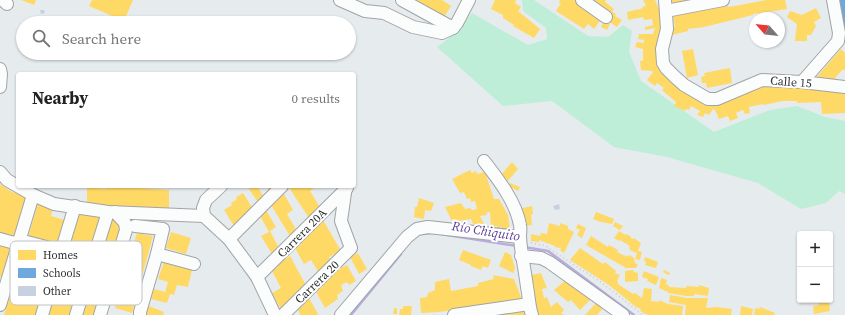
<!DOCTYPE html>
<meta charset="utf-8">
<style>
:root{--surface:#fff;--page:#f6f6f6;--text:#222;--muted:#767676;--line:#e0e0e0}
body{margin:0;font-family:"Source Serif 4",serif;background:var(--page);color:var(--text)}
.controls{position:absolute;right:12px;bottom:12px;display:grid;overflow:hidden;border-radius:4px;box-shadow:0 1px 3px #0004}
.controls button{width:36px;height:36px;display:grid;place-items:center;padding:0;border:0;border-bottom:1px solid var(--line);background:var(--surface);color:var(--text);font:20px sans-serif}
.compass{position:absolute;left:749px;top:12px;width:36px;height:36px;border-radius:50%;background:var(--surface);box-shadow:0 1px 3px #0004;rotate:297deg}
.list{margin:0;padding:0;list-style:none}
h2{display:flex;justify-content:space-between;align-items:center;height:52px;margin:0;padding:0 16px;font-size:17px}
h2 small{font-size:13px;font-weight:400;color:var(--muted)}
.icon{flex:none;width:22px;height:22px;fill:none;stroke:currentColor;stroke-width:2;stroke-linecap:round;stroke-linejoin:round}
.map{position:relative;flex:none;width:845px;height:315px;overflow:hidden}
.search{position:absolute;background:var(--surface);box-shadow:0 1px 3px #0004;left:16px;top:16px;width:340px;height:44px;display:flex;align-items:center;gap:10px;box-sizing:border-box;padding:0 14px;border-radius:22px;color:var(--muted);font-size:15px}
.panel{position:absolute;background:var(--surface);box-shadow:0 1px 3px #0004;left:16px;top:72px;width:340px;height:116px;border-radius:4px}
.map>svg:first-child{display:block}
.green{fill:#beeed7}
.homes{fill:#ffd966}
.schools{fill:#6fa8dc}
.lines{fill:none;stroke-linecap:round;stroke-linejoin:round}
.stream{stroke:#b8ace0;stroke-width:2.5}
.building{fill:#c7d1df}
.minor-casing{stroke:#a1a4a6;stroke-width:14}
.path{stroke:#c9cbcb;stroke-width:1.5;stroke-dasharray:1 3;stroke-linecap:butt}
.minor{stroke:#fbfcfc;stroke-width:12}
.labels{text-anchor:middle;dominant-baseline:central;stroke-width:4;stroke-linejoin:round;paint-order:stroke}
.street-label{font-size:12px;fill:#2f3234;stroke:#fff}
.water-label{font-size:13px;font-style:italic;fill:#5e4198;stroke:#fff}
.key{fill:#fff;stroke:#c1c2c2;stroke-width:1}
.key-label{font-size:11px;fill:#2f3234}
</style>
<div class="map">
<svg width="845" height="315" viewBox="0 0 845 315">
<rect width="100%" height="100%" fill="#e6ebee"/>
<path class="green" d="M522,0H534L588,36L608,37L623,25L632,31L629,52L641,81L714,132L770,110L797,106L825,117L845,121V194L839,191L826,203L801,209L758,183L667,157L614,147L552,101L503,106L437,47L456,33L472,13L528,45L547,39L546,28L523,11Z"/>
<g class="homes">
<path d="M21,0H36L34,5Z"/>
<path d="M92,0H133L124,21L89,6Z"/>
<path d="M409,0H442L451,6L443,19Z"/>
<path d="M495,0H516L515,3L521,7L518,11L540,29L534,38L513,26L514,25L503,18V15L491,9Z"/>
<path d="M560,0H574L602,18L594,29L588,24L584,29L556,11L561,3H559Z"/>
<path d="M588,0H606L605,2L614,9L612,12L616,14L615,16L622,20L617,27L606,20Z"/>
<path d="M643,0H655L661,13L663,27L660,51V70L683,90L713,105L738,97L737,95L743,92L760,87L782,85L845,90V113L822,114L821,102L797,103V101H782L764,105L763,104L749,107L750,113L745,114L743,110L736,113L738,118L730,121L728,116L719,119L715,110L713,109L709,115L705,113L703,117L697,115L700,111L691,106L689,110L686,109L685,111L674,106L676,102L662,90L664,88L657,83L655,86L647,80L653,72L652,71L641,70L640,61H643V49L635,47L637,42L644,43V40L638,39L639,34H653L655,28L645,30V27L653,25L652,19L644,20L643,17L628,20L627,12L639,9V10L646,5Z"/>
<path d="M672,0H699L673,5Z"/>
<path d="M766,0H785L787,9L753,14V15L704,27L688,29V31L672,35L671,28L675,27L673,16L728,6L729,7Z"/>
<path d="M816,8L821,18L814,22L816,26L811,35H807V41H795L797,24L787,17L790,11L802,15Z"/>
<path d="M604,21L610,24L607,30L601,27Z"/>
<path d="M693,49L698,75L687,78L682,51Z"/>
<path d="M841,49L845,53V71L843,69L835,78L836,80L833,83L815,79Z"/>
<path d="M730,68L732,83L707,88L706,83H702L701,77L705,76L704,73Z"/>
<path d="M512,162L518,169L506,183L501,175Z"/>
<path d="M470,170L472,173L476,171L477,174L485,172L494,199H499L508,215L510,230H503L502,227L497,228V226L491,227L490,212L486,213L487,215L480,216L486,228H475L471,219L459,221H452L445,207L461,203L465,209L470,208L472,210L477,209L475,201L471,202L470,198L467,199L464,192L460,193L452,179Z"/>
<path d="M510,183L520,187L518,191L509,186Z"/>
<path d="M0,184L12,192L28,197L15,239L0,235Z"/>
<path d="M106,186L169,190V209L116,207L87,204V187L106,189Z"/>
<path d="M247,186H257L264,197L257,201Z"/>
<path d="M266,186H276L269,191Z"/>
<path d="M288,186H317L310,191L321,209L309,218Z"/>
<path d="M243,193L253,209L234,226L224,210L232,205L231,203L237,199L236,197Z"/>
<path d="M284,194L293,210L287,214L297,231L290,236L271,205L277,201L276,198Z"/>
<path d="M419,198L434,203L431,211L425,210L424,219L414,217L415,207H417Z"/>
<path d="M38,203L53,208L51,216L68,221L59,247L28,237Z"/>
<path d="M532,206L533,214L531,215L532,225L525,226L524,217H521L519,209Z"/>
<path d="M76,210L103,217L92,252L66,248Z"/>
<path d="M266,210L276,227L270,231L280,250L272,254L261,236L269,232L259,214Z"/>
<path d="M596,212L614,219L612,224L601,222L593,219Z"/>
<path d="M108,219L123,223L114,253L112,252L111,257L99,253Z"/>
<path d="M323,220L341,251L329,257L332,263L319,273L311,260L304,264L295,248L302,244L300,242L307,237L305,235Z"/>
<path d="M615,222L623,226L620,230L613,226Z"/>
<path d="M549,223L560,226V223L568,226V229L574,232L564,253L560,250L561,248L555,247V246L539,240V242L531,241V234L540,236L541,233L547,234Z"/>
<path d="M578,224L586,228L582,238L577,235L580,230L576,228Z"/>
<path d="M619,231L626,235L627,234L631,237V238L634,239V238L641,243L638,251L642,252L640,260L635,259L637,253L631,251L629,248L630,246L620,240L619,241L614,238Z"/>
<path d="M171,232L191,238L186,254L166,248Z"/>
<path d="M137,233L153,236L132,313L115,308Z"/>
<path d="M591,236L608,247L609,245L618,250L617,252L625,256L626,255L628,257L629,255L634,258L635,263L638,264L636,268H626L586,245Z"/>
<path d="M0,242L14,246L4,278L0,277Z"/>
<path d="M26,246L57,255L39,315H4Z"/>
<path d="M580,248L603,264L605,262L616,271L615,273L620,275L617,281L618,282V284L633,294L635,293L642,298L644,288L652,289L651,301L659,302V300L668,304L683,306L682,315H649L643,313V312L640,311L641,309L636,307L609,285L570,260Z"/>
<path d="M463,250L491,260L488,268L483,266L481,270L471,266V265L459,260Z"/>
<path d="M505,252L511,255L515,268L513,273L499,266Z"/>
<path d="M358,253L367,269L359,274L350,257Z"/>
<path d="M64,255L90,259L85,274L75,271L68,293L79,296L74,315H46Z"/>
<path d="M290,256L307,287L289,304L281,309L272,293L281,288L272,271L278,267L277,265L283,261V260Z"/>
<path d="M645,257L658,262L656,268L645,265L646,262L644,261Z"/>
<path d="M97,260L112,264L97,315H80Z"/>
<path d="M164,262L192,270L188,287L177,285L174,295L170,294L167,303L151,299L154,289L165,292L168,282L158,279Z"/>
<path d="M347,265L356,281L349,285L347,282L341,285L343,291L337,295L338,299L325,308L315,290L323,287L322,285L329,280L328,276L334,274L333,272Z"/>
<path d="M633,270L634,272L638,273V281L625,282V271Z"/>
<path d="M664,270L670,273L669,275L663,272Z"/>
<path d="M644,271L659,277L656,285L647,281L648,279L642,277Z"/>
<path d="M541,273L547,288L542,289L544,298L547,297L551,307L557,302L564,310L561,313L564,315H536L527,276Z"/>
<path d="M493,275L514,279L522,300L439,312L421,313L420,298L427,297L428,293L435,290V282L449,279L451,291L478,286V283L494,279Z"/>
<path d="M661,278L667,280L666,284L669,286V287L686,288V286L699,287V285L709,288L708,296L694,294V296H686L668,293V292L659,288Z"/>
<path d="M566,280L576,289L579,286L592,298L580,310L571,300L568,302L554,290Z"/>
<path d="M670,295L687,298H708L706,308L716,307L732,309L731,315H685L686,305L669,302Z"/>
<path d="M309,298L318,314L317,315H300L298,309L304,305L302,302Z"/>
<path d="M824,300H829L830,311L814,314L813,306L819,305L818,301Z"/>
<path d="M597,302L604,307L597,315H585Z"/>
<path d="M149,306L164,312L163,315H146Z"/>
<path d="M403,306H412L411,315H399L400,309H403Z"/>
<path d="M741,306L753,309L752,315H740Z"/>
<path d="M760,307L775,313L774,315H754L755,308L759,309Z"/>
<path d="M394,308H397V314H393Z"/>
<path d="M524,308L529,315H492Z"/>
</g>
<path class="schools" d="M839,0H845V27L842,28Z"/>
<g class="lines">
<g class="stream">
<path d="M421,234L432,233"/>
<path d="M441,234L517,246"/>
<path d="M524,247L548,251L634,315"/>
<path d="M351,315L401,254"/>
</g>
</g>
<g class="building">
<path d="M40,10H44L45,13L41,14Z"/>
<path d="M559,204L560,209L555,210L553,206Z"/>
</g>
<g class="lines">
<defs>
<g id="minor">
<path d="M3,0L7,4"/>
<path d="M340,0L365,11L384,13L413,27L442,33L453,28L457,23L469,0"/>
<path d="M402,0L453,28"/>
<path d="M582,0L606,17"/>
<path d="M665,0L667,29L662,49L663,63L666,68L674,76L684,85L708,99H717L762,80L802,82L845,87"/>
<path d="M666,11L723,0"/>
<path d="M0,69L1,74L0,87"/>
<path d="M802,82L838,41L839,33L833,0"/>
<path d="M484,161C498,179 516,202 520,225C521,229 520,233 520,237"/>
<path d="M0,172L7,180L33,195L54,204L108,212L204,216"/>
<path d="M221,186L206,200L203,208L204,216L229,239L257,277L275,315"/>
<path d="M135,226L163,229L157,254L140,312V315"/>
<path d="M0,239L18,244"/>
<path d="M229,239L282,186"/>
<path d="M19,240L62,251L94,256L116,262"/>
<path d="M157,254L194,264"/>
<path d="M521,256L541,258L549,262L623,315"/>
<path d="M257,277L347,188"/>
<path d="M0,305L33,195"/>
<path d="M42,315L75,206"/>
<path d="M76,315L108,212"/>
<path d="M100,315L126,230L125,223L115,212"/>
<path d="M283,315L351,248L341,221L346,186"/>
<path d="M341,315L407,237L417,229L428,227L520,237C521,254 525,270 527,287C529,297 529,306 532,315"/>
<path d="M454,315L529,304"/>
</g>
</defs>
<use href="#minor" class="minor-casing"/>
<path class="path" d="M531,243L546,246L551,250L601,282L643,315"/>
<use href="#minor" class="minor"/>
</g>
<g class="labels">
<g class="street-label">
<text transform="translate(791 82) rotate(4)">Calle 15</text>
<text transform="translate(302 233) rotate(-45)">Carrera 20A</text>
<text transform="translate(317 282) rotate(-44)">Carrera 20</text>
</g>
<g class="water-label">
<text transform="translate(486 231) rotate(9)">Río Chiquito</text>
</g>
</g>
<rect x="10" y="241" width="132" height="64" rx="6" class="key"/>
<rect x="18" y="250" width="18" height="10" fill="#ffd966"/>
<rect x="18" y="268" width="18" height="10" fill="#6fa8dc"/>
<rect x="18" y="286" width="18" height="10" fill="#c7d1df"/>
<g class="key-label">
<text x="43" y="259">Homes</text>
<text x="43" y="277">Schools</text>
<text x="43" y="295">Other</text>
</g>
</svg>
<div class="controls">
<button>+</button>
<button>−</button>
</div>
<svg class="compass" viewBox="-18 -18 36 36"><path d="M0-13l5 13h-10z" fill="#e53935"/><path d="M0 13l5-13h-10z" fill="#767676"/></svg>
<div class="search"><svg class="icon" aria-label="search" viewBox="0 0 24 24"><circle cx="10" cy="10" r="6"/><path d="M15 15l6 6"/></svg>Search here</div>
<section class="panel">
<h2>Nearby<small>0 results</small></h2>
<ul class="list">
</ul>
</section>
</div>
